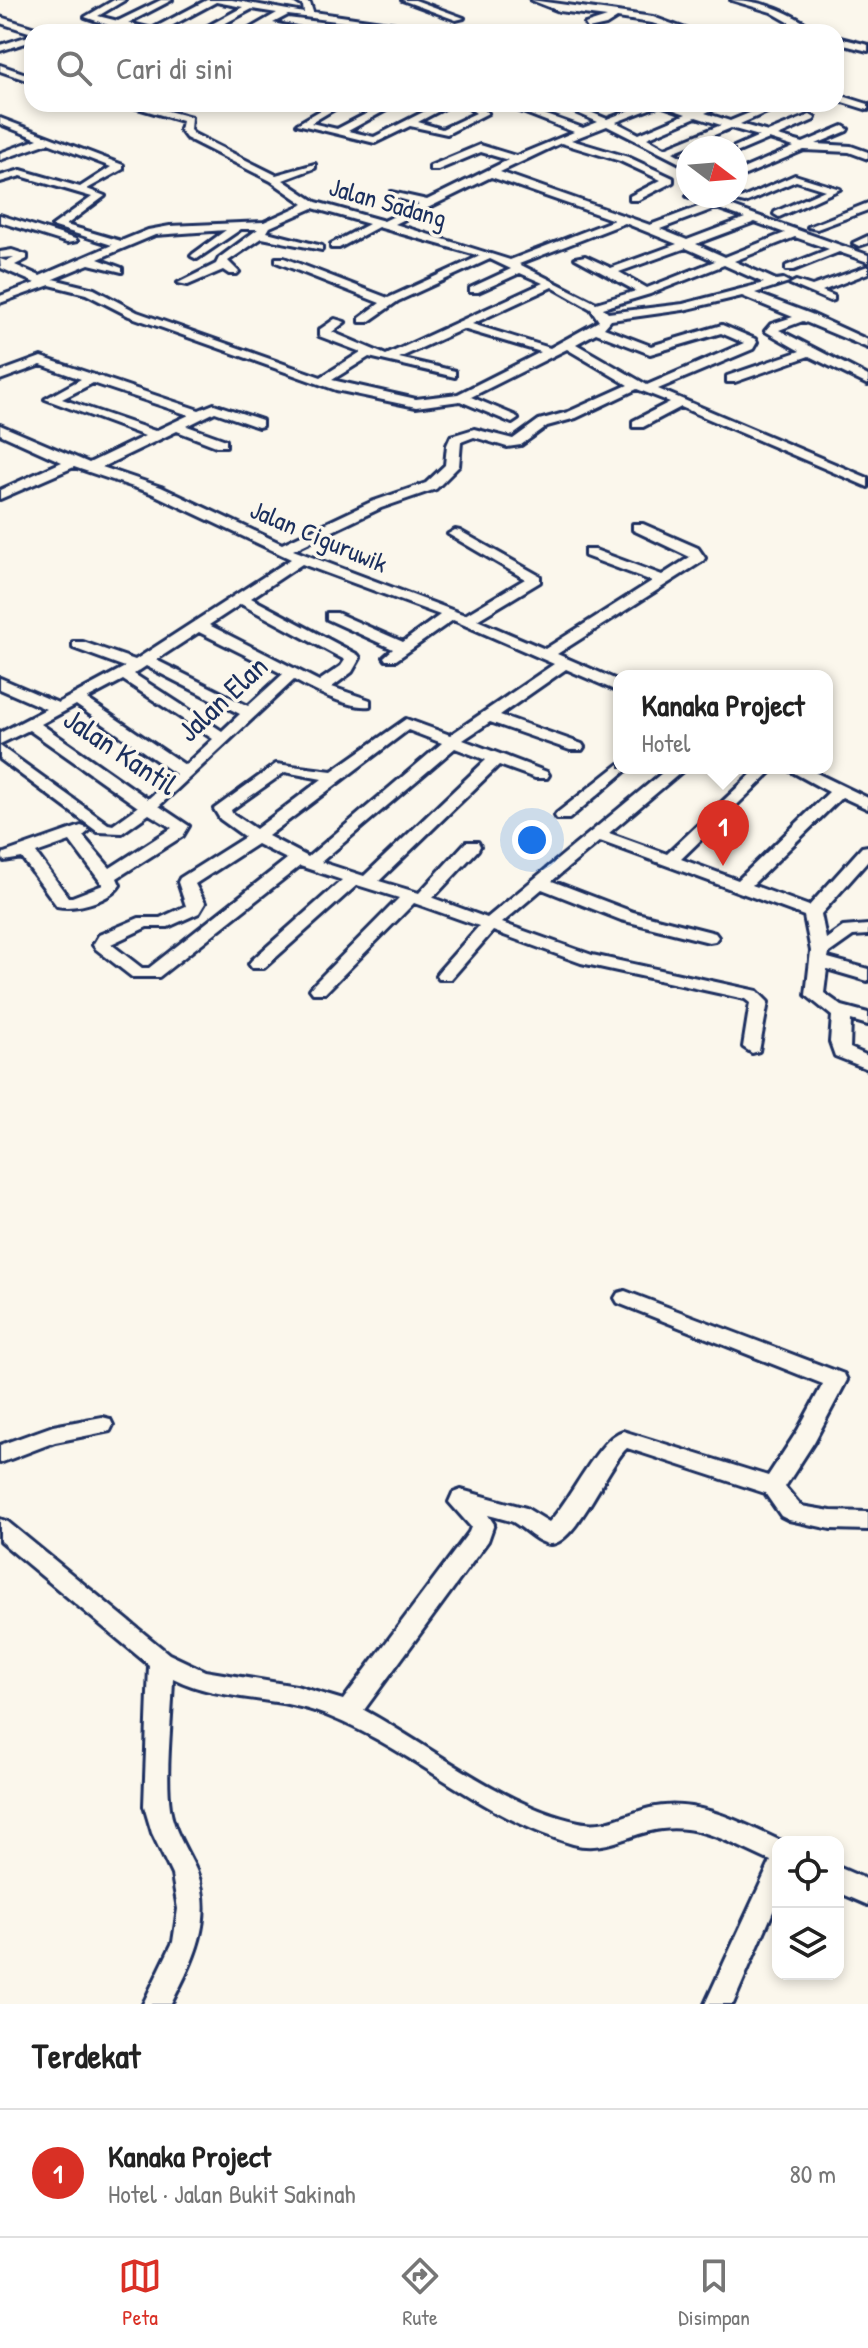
<!DOCTYPE html>
<html lang="id">
<meta charset="utf-8">
<style>
:root{--surface:#fff;--page:#f2f2f2;--text:#222;--muted:#767676;--line:#e0e0e0;--accent:#d93025}
body{margin:0;font-family:"Patrick Hand",sans-serif;background:var(--page);color:var(--text)}
.controls{position:absolute;right:24px;bottom:24px;display:grid;overflow:hidden;border-radius:16px;box-shadow:0 4px 12px #0003}
.controls button{width:72px;height:72px;display:grid;place-items:center;padding:0;border:0;border-bottom:2px solid var(--line);background:var(--surface);color:var(--text);font:40px sans-serif}
.compass{position:absolute;left:676px;top:136px;width:72px;height:72px;border-radius:50%;background:var(--surface);box-shadow:0 4px 12px #0003;rotate:106deg}
.you{position:absolute;left:532px;top:840px;width:28px;height:28px;margin:-20px;border:6px solid #fff;border-radius:50%;background:#1a73e8;box-shadow:0 0 0 12px #1a73e833}
.badge{display:grid;place-items:center;width:52px;height:52px;border-radius:50%;background:var(--accent);color:#fff;font-size:26px;font-weight:700}
.pin{position:absolute;translate:-50% -66px;filter:drop-shadow(0 2px 4px #0008)}
.pin::after{content:'';position:absolute;top:42px;width:28px;height:24px;background:inherit;clip-path:polygon(0 0,100% 0,50% 100%)}
.popup{position:absolute;left:613px;top:670px;width:220px;height:104px;box-sizing:border-box;display:grid;place-content:center;border-radius:16px;background:var(--surface);filter:drop-shadow(0 2px 6px #0005);font-size:26px;white-space:nowrap;color:var(--muted)}
.popup b{font-size:30px;color:var(--text)}
.popup::after{content:'';position:absolute;left:50%;top:100%;margin-left:-16px;border:16px solid transparent;border-top-color:var(--surface)}
.list{margin:0;padding:0;list-style:none}
h2{display:flex;justify-content:space-between;align-items:center;height:104px;margin:0;padding:0 32px;font-size:34px}
h2 small{font-size:26px;font-weight:400;color:var(--muted)}
.list li{display:grid;grid-template-columns:52px 1fr auto;gap:24px;align-items:center;box-sizing:border-box;height:128px;padding:0 32px;border-top:2px solid var(--line)}
.list b{display:block;font-size:30px;white-space:nowrap}
.list p{margin:0;font-size:26px;white-space:nowrap;color:var(--muted)}
.list em{font-size:26px;font-style:normal;color:var(--muted)}
.icon{flex:none;width:44px;height:44px;fill:none;stroke:currentColor;stroke-width:2;stroke-linecap:round;stroke-linejoin:round}
.map{position:relative;flex:none;width:868px;height:2004px;overflow:hidden}
.search{position:absolute;background:var(--surface);box-shadow:0 4px 12px #0003;left:24px;right:24px;top:24px;height:88px;display:flex;align-items:center;gap:20px;box-sizing:border-box;padding:0 28px;border-radius:24px;color:var(--muted);font-size:30px}
.sheet{height:232px;background:var(--surface)}
nav{display:flex;justify-content:space-around;align-items:center;box-sizing:border-box;height:112px;border-top:2px solid var(--line);background:var(--surface);font-size:22px;color:var(--muted)}
nav a{display:grid;justify-items:center;gap:4px}
nav .on{color:var(--accent)}
.map>svg:first-child{display:block}
.lines{fill:none;stroke-linecap:round;stroke-linejoin:round}
.minor-casing{stroke:#1b2f5e;stroke-width:6}
.minor{fill:#fbf7ec;fill-rule:evenodd}
.labels{text-anchor:middle;dominant-baseline:central;stroke-width:7;stroke-linejoin:round;paint-order:stroke}
.far-street-label{font-size:26px;fill:#1b2f5e;stroke:#fbf7ec}
.street-label{font-size:30px;fill:#1b2f5e;stroke:#fbf7ec}
</style>
<div class="map">
<svg width="868" height="2004" viewBox="0 0 868 2004">
<rect width="100%" height="100%" fill="#fbf7ec"/>
<filter id="ink" filterUnits="userSpaceOnUse"><feTurbulence type="fractalNoise" baseFrequency=".0125" numOctaves="2"/><feDisplacementMap in="SourceGraphic" scale="16" xChannelSelector="R" yChannelSelector="G"/><feConvolveMatrix kernelMatrix="1 2 1 2 8 2 1 2 1" color-interpolation-filters="sRGB"/></filter>
<g filter="url(#ink)">
<g class="lines">
<defs>
<g id="minor">
<path d="M114,0H125L98,16L118,21L161,0H172L128,23L152,29L207,0H232L304,13L303,6L294,0L310,3L313,12L451,32H425L288,15L273,23L315,32L265,27L256,32H244L277,13L252,9L209,32H197L243,7L216,2L160,32L117,28L85,17Z"/>
<path d="M402,0H415L464,18L456,20Z"/>
<path d="M531,0L653,17L694,32H680L652,23L617,18L606,25L588,29L585,24L607,17L559,11Z"/>
<path d="M731,0C762,0 793,13 818,32H806L771,12Z"/>
<path d="M0,17L42,30L44,32L32,33L0,23Z"/>
<path d="M32,35V41L0,51V45Z"/>
<path d="M836,37L868,45V51L836,43Z"/>
<path d="M0,65L32,76V82L0,71Z"/>
<path d="M836,94L868,104V110L836,100Z"/>
<path d="M124,104H141L191,117L190,130L194,134L276,175L315,164V168L283,180L316,202L384,221L419,204L391,196V192L427,200L508,160L481,152L438,170H430V166L480,145L516,156L574,132L502,104H516L583,128L598,122L557,104H571L607,119L646,104H674L695,110L717,104L716,108L705,113L730,121L771,104L776,107L774,109L740,124L768,132L810,115L815,118L814,120L778,136L803,143L843,126L848,129L847,131L816,144L851,146L868,152V159L849,152L804,150L736,179V172L794,147L769,139L736,153V148H732L759,136L731,128L673,152L688,160V167L607,126L571,140L628,157L673,178V182L638,200H630V196L661,180L620,161L561,143L500,172L650,225L706,204L687,196H702L868,255V262L839,252L794,270H786V266L829,249L795,237L734,261L776,280L783,279L789,282L755,293L811,314L868,340V348L803,321L779,330L868,376V385L809,356L735,382H727V376L800,351L765,331L771,324L793,317L742,296L683,310L611,320L604,328L651,346L722,325L755,339L757,342L753,349L658,389L868,478V487L681,407L643,427H633V421L670,402L637,389L576,418L547,426L521,445L507,447L474,437L461,442L459,466L436,489L381,508L293,550L465,615L525,579L448,534L455,530L460,531L540,576V582L477,620L545,649L652,581L585,556V550H595L662,575L690,557L633,530V524H643L698,548L705,558L703,561L557,654L619,681V692L566,669L500,715L582,744L584,747L582,750H570L490,722L463,740L547,772L549,775L547,778H535L499,765L379,881L419,893L466,842H478L480,846L478,850L433,898L487,918L668,768H686L609,833L667,854L758,768H775L681,859L738,880L829,792L785,768H806L868,798V809L842,797L752,885L809,906L862,847L868,846V861L821,914L826,939L843,927L868,925V935L853,936L829,953L828,958L868,969V981L827,969L824,993L842,1006L868,1013V1025L851,1020L850,1048L868,1056V1069L835,1056L830,1042L832,1016L806,995L811,951L804,916L600,841L552,881L633,912L715,933L718,937L715,941L709,942L621,920L542,889L502,923L592,955L757,991L768,1002L759,1051L752,1053L743,1047L750,1003L745,999L581,963L493,931L451,979H439L436,975L439,971L479,926L414,903L325,993H313L310,989L313,985L399,898L357,885L264,968H252L249,964L252,960L342,880L300,866L159,977H132L96,949L93,945L99,935L139,918H160L186,906L178,882L180,878L245,837L220,819L214,809L276,764L332,771L406,719L450,735L554,664L453,620L396,660H386L384,657L393,649L327,619V613H337L403,642L440,615L302,564L251,598L358,655L360,658L352,672L332,687L370,700V706C350,709 312,690 294,680L159,806L189,826L183,836L117,878L120,885C110,901 75,910 57,906L22,858L4,861L2,857L4,853L81,826L87,828L89,831L83,836L110,868L172,828L149,814L122,833L98,832L0,759V746L108,824L113,825L138,807L29,730L0,744V733L46,709L0,689V678L58,703L125,667L73,648V642H83L135,660L291,559L151,493L74,467L0,499V490L62,462L0,434V425L89,463L145,436L45,399L81,379L41,365L0,380V372L41,357L199,410L214,404L262,420V426L258,427L215,412L187,426L226,440V446H216L177,431L102,467L161,487L282,544L371,502L426,483L445,465L447,445L451,436L474,429L513,439L539,420L568,412L628,385L567,349L471,397L516,416L518,419L512,423L460,401L416,407L336,390L129,316L86,294L50,285L0,303V296L35,283L1,268L0,259L6,261L14,257L0,258V252L12,250L27,255V259L15,265L40,276L112,245L52,226L92,197L21,176L0,182V176L21,170L80,187L111,167L48,143L0,160V153L38,139L0,124V118L123,165V169L87,189L105,196L66,225L121,241L148,230L170,226L264,222L304,204L271,181L186,138L180,130L182,121ZM660,105L686,114L639,134L616,122ZM696,117L721,125L665,148L647,138ZM491,177L614,220L510,260L395,224ZM313,208L369,224L331,244V248H339L378,227L480,256L388,298L284,258H276V262L380,303L360,318V322H368L398,301L490,259L511,269L470,288V292H478L520,273L543,283L386,355L332,332L345,322L335,319L319,330V336L361,352L321,377L137,312L94,289L53,279L89,264L122,272V268L98,259L155,235L226,230L193,254L191,256L197,259L241,229H258L219,258L216,264L178,283L188,285L223,270L229,274H237L239,272L228,261L262,238L322,250V246L267,232L270,227ZM716,208L745,218L687,240L660,229ZM755,222L785,233L725,257L696,244ZM625,223L677,244L611,268L585,256L575,258L636,291L596,303L519,264ZM686,248L715,261L647,288L619,272ZM724,265L764,283L683,304L608,313L603,308L650,294ZM552,287L591,309L599,321L550,348L472,324ZM463,329L541,352L458,394L416,399L332,380L369,357L455,377V371L399,358ZM596,333L650,354L721,333L744,343L647,385L576,344ZM93,383L189,415L155,431L62,399ZM241,604L345,660L341,666L319,681L209,625ZM199,632L283,674L248,706L156,660ZM146,666L240,714L222,731L134,674ZM123,680L213,739L185,765L87,699ZM76,705L176,774L148,799L41,724ZM408,730L442,743L308,857L268,836ZM455,748L486,760L364,876L321,862ZM285,772L322,779L256,829L232,813L231,810ZM70,841L103,885L72,897H68L36,853ZM257,844L287,859L149,968H142L111,944L147,927H168L199,913L205,903L195,884Z"/>
<path d="M331,104H343L311,123L337,129L385,104H397L348,131L374,137L439,104H452L418,122L442,129L476,113L463,104H475L488,113L447,134L410,126L375,143L297,124Z"/>
<path d="M795,175L840,189L779,217L774,214L775,212L825,190L796,181L745,203L736,201Z"/>
<path d="M868,203V210L817,229L808,227Z"/>
<path d="M0,215L75,239L77,241L67,243L0,222Z"/>
<path d="M868,236V243L859,246L853,243Z"/>
<path d="M868,266V273L822,291L834,296V300L830,301L790,284L796,281L812,286Z"/>
<path d="M619,764V768H629L569,819H557L555,816L557,813Z"/>
<path d="M625,1291L844,1374L847,1380L814,1442L785,1487L801,1506L831,1511L868,1512V1530L831,1529L789,1520L781,1516L765,1493L627,1448C608,1464 576,1545 550,1544C537,1543 524,1528 513,1522C505,1519 496,1517 488,1515L494,1524L488,1541L364,1710C429,1745 507,1808 579,1822C605,1828 626,1814 650,1808C696,1797 742,1823 783,1842H778V1900L733,2004H705L771,1861C736,1846 702,1824 662,1829C631,1832 606,1853 573,1844C480,1817 413,1749 326,1715C276,1695 220,1702 173,1678C172,1717 165,1771 170,1808C173,1830 187,1850 196,1870C216,1917 193,1962 171,2004H143L173,1942L178,1909L172,1875L152,1833L144,1806L149,1665L0,1541V1519L8,1522L169,1654L205,1671L296,1686L343,1700L469,1532L471,1527L449,1502L453,1493L461,1490L526,1508L549,1522C571,1500 598,1438 623,1431L768,1476L798,1430L823,1384L618,1303L615,1298L618,1293Z"/>
<path d="M102,1417L110,1419L113,1425L110,1431L55,1442L0,1463V1445L53,1426Z"/>
<path d="M838,1867L868,1880V1905L838,1892Z"/>
</g>
</defs>
<use href="#minor" class="minor-casing"/>
<use href="#minor" class="minor"/>
</g>
</g>
<g class="labels">
<g class="far-street-label">
<text transform="translate(388 202) rotate(16)">Jalan Sadang</text>
<text transform="translate(319 536) rotate(23)">Jalan Ciguruwik</text>
</g>
<g class="street-label">
<text transform="translate(222 698) rotate(-43)">Jalan Elan</text>
<text transform="translate(121 751) rotate(34)">Jalan Kantil</text>
</g>
</g>
</svg>
<div class="controls">
<button><svg class="icon" aria-label="locate" viewBox="0 0 24 24"><circle cx="12" cy="12" r="6"/><path d="M12 2v4M12 18v4M2 12h4M18 12h4"/></svg></button>
<button><svg class="icon" aria-label="layers" viewBox="0 0 24 24"><path d="M12 4l9 5-9 5-9-5zM3 14l9 5 9-5"/></svg></button>
</div>
<svg class="compass" viewBox="-18 -18 36 36"><path d="M0-13l5 13h-10z" fill="#e53935"/><path d="M0 13l5-13h-10z" fill="#767676"/></svg>
<div class="you"></div>
<div class="pin badge" style="left:723px;top:866px">1</div>
<div class="popup"><b>Kanaka Project</b>Hotel</div>
<div class="search"><svg class="icon" aria-label="search" viewBox="0 0 24 24"><circle cx="10" cy="10" r="6"/><path d="M15 15l6 6"/></svg>Cari di sini</div>
</div>
<section class="sheet">
<h2>Terdekat<small></small></h2>
<ul class="list">
<li><span class="badge">1</span><div><b>Kanaka Project</b><p>Hotel · Jalan Bukit Sakinah</p></div><em>80 m</em></li>
</ul>
</section>
<nav>
<a class="on"><svg class="icon" aria-label="map" viewBox="0 0 24 24"><path d="M3 6l6-2 6 2 6-2v14l-6 2-6-2-6 2zM9 4v14M15 6v14"/></svg>Peta</a>
<a><svg class="icon" aria-label="directions" viewBox="0 0 24 24"><path d="M12 3l9 9-9 9-9-9zM9 14v-3h6M13 9l2 2-2 2"/></svg>Rute</a>
<a><svg class="icon" aria-label="saved" viewBox="0 0 24 24"><path d="M7 4h10v16l-5-4-5 4z"/></svg>Disimpan</a>
</nav>
